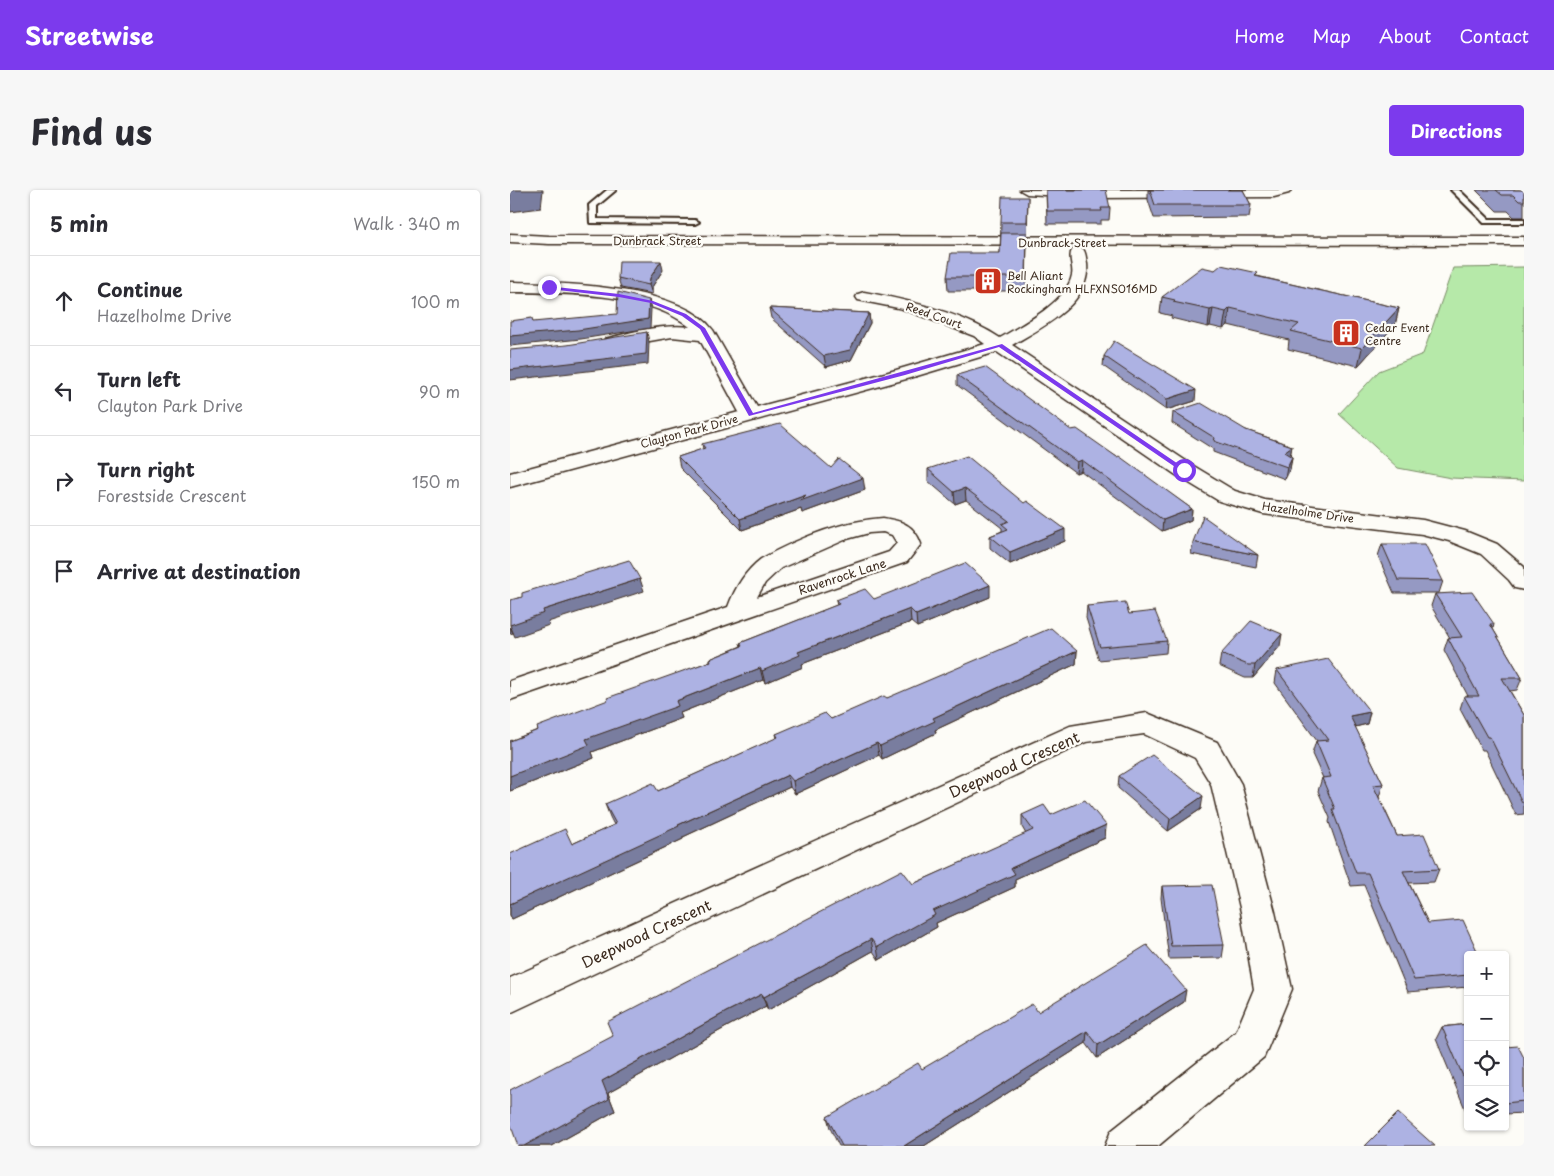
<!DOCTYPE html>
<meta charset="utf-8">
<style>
:root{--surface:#fff;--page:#f7f7f7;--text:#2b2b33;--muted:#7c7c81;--line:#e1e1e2;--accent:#7c3aed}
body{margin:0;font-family:"Playpen Sans",sans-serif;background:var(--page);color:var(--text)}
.controls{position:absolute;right:15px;bottom:15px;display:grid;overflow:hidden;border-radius:5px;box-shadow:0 1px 4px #0004}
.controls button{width:45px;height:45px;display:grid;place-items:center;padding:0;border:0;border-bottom:1px solid var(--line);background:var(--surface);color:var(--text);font:25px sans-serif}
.stop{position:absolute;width:15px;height:15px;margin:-11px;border:4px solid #7c3aed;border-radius:50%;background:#fff}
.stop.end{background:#7c3aed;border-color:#fff;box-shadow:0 1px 5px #0008}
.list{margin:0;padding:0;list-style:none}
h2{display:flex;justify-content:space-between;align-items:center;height:65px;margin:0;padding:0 20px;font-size:21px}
h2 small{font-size:16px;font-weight:400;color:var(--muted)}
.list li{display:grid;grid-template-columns:32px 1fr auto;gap:15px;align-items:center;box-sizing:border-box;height:90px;padding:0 20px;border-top:1px solid var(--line)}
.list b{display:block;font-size:19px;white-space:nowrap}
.list p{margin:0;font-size:16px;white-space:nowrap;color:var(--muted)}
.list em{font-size:16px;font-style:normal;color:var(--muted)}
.icon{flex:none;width:28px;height:28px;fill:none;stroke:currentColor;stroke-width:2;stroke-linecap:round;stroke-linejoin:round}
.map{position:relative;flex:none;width:1014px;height:956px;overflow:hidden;border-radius:5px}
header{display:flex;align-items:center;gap:30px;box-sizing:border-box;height:70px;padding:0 25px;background:var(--accent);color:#fff}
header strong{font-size:24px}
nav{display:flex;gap:28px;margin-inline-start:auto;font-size:18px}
.intro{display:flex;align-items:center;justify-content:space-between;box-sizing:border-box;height:120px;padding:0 30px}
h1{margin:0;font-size:35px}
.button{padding:12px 22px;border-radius:5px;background:var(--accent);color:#fff;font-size:18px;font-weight:700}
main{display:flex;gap:30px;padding:0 30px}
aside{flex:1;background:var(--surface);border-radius:5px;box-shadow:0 1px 4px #0004}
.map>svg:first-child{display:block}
.green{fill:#b6e9a9;stroke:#788a64}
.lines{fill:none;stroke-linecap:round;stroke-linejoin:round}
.service-casing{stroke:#3b2a1e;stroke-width:4}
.minor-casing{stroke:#3b2a1e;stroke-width:3}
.secondary-casing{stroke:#3b2a1e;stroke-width:3}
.service{fill:#fdfcf7;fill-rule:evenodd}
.minor{fill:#fdfcf7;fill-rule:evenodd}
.secondary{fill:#fdfcf7;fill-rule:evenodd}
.wall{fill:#9599c3;stroke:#3b2a1e}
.shaded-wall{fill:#797d9f;stroke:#3b2a1e}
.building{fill:#adb2e3;stroke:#3b2a1e}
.route{fill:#7c3aed}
.labels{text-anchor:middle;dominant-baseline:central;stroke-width:4.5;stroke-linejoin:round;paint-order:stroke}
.far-street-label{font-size:11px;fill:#3b2a1e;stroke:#fdfcf7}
.far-poi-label{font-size:11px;fill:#3b2a1e;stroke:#fdfcf7;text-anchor:start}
.street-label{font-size:12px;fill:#3b2a1e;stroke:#fdfcf7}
.near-street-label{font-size:15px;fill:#3b2a1e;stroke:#fdfcf7}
</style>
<header>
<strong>Streetwise</strong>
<nav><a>Home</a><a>Map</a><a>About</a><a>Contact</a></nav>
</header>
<div class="intro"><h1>Find us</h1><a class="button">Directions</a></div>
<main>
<aside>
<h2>5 min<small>Walk · 340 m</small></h2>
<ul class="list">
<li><svg class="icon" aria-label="ahead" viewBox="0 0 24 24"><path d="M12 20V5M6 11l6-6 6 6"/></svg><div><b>Continue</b><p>Hazelholme Drive</p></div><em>100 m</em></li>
<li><svg class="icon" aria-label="left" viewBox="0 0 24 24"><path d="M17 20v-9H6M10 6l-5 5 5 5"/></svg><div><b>Turn left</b><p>Clayton Park Drive</p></div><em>90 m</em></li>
<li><svg class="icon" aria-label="right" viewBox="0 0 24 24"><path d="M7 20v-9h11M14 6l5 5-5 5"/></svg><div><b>Turn right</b><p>Forestside Crescent</p></div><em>150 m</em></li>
<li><svg class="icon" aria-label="arrive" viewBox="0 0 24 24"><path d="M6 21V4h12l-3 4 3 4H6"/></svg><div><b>Arrive at destination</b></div></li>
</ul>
</aside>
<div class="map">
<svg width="1014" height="956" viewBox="0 0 1014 956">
<rect width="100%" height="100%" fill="#fdfcf7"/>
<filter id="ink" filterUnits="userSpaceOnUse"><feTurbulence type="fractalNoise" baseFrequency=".02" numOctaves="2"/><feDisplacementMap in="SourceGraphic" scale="10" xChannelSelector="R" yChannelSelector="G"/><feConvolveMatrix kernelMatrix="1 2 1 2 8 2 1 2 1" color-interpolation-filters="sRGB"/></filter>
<g filter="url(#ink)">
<path class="green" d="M1014,77V291L941,288L888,278L829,224L869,181L913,164L943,78Z"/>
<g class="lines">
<defs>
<g id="service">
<path d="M97,0H106L87,16V29L185,30L189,32L185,34L80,33L79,15Z"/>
<path d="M941,0H949L979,29H1014V33H974Z"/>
</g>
<g id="minor">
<path d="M510,0H781L779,3L764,7L583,8L517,4Z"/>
<path d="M568,57L573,59C576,63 576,68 577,74C581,114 531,138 502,155L682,275L725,301L755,310L913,330L955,341L987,354L1014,377V400L1005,398L999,390L971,364L939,351L912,344L753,324L709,311L666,285L487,162L400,188L0,297V283L229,222L190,150L162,147L101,158L95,157L92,153L95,149C122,142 152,134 180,137C136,102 55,103 0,102V92C51,93 171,95 203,140L247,217L386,180L475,154L464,146L393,119L348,110L346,107L348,104L354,102C398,110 453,123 490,148C512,135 557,112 562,85C564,77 557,66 563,59Z"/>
<path d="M373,328C391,331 404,334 411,354L397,372L0,510V491L218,417C225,398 235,381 251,369C287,349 330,331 373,328ZM373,342L382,345L387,353L379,362L247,407L255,393L271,378L337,349L359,343Z"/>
<path d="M637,523L707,552L731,594L765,722L782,799L754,867L648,956H595L601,941L726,842L744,799L731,722L701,594L685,568L634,544L576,552L0,823V788L560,536Z"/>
</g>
<path id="secondary" d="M0,44L39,46L1014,47V55L39,54L0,52Z"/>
</defs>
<use href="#service" class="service-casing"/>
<use href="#minor" class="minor-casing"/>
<use href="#secondary" class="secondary-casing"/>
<use href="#service" class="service"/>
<use href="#minor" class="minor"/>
<use href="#secondary" class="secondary"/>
</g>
<g class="wall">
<path d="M536,0L600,18L599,30H591V34H537Z"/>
<path d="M638,0H733L741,15L739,27L644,28L638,10Z"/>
<path d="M966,0H1014V27H1004L998,21H987Z"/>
<path d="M518,7L516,101H438L437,87L490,63L491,32Z"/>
<path d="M153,80L142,97V104L111,98L108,88Z"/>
<path d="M705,80L747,86L785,95L889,118L885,135L848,176L778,159L779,150L718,135L713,139L700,136L698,137L661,128L662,126L650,123L652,107Z"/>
<path d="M259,118L359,123L360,133L341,170L316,177L261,128Z"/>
<path d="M594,166L685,211L656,220L593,176Z"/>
<path d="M447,185L561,240L607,267L682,319L681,330L652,341L571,281L566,283L447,195Z"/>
<path d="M663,222L736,240L782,256L780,266L782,267L780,279L775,289L703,262V259L662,233Z"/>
<path d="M192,254L321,278L355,300L292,323L291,319L232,340L170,278L168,267L193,259Z"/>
<path d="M418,279L555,351L500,374L480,358V346L492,341V338L456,310L445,314L418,291Z"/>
<path d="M683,352L748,365L746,377L681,364Z"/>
<path d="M872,354L933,391L929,403H884L868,366Z"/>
<path d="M925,404L984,434L983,439L1012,488L1007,500L1000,501L1014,525V624L1006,625L975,560H972L950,519L954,506H958L934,460L938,448H940L921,416Z"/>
<path d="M480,407L407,437L401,432L292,474L293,477L255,493L253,490L170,523L172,528L82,562L84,568L0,601V551L200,471V469L231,456L230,453L327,415L326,410Z"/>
<path d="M577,416L619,424L657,451L656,463L589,470L576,428Z"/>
<path d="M770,456L743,488H735L709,476L711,464Z"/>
<path d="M567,461L566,474L425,540L426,543L372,569L369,565L285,604L280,597L173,647V649L2,729L0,725V664L62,654L104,635L100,627L95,614L148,601L267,548L266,544L321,529L377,508Z"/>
<path d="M767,480L860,522L857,534L845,537L873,594L869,607L887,646L929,679L924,692L899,693L918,733L958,765V797L898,802L854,695L841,696L819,632L820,628L808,601L812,588H813L802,564L806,551H807L765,493Z"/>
<path d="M609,586L691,619L658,641L608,598Z"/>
<path d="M512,625H541L596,635L595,648L505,689V697L426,733L427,737L369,770L363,761L258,820L256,816L220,835L98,903L105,921L42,956H8L403,694L516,644L512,637Z"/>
<path d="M652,696L714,755L712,768L659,769L651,708Z"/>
<path d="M674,812L587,868L576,853L414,956H329L320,938L317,927L528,822Z"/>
<path d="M958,834V926L926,849L932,837Z"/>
<path d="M995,857L1014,868V923L995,924Z"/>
</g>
<g class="shaded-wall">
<path d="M0,0H33L31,18L0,22Z"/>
<path d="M151,71L153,80L142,97V104L139,95L140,88Z"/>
<path d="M139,110L141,119L140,138L71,149L0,156V146L138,129Z"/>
<path d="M720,118L718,135L713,139L716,122Z"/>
<path d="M889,118L885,135L848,176L852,158Z"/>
<path d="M703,119L700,136L698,137L700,120Z"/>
<path d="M359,123L360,133L341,170L316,177L314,166Z"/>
<path d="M137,142L139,152L138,174L0,190V180Z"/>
<path d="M686,200L685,211L656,220L657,209Z"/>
<path d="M782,256L780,267L774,262Z"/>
<path d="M782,267L780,279L775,289L777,277Z"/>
<path d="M572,270L571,281L566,283L567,272Z"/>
<path d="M353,288L355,300L292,323L291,319L232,340L230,329L296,305Z"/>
<path d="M455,298L456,310L445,314L444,302Z"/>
<path d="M682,319L681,330L652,341L653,330Z"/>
<path d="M555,339V351L500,374V362Z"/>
<path d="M130,389L134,401L38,432L39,435L5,447L0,435L33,420Z"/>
<path d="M480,395V407L407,437L406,425Z"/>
<path d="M400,419L401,432L292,474L293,477L255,493L252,481L288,462Z"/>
<path d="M0,437L3,443L0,444Z"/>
<path d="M772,444L770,456L743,488L745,475Z"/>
<path d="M567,461L566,474L425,540L426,543L372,569L370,556L423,528Z"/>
<path d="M250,478L253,490L170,523L172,528L82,562L84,568L0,601V586L76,549L166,511Z"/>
<path d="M860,522L857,534L837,539L840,526Z"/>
<path d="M367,553L369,565L285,604L283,591Z"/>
<path d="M278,585L280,597L173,647V649L2,729L0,725V714L168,635Z"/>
<path d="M693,606L691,619L658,641L660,629Z"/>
<path d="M596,635L595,648L505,689V697L426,733L427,737L369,770L367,757L423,721L501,678Z"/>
<path d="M361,749L363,761L258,820L254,807Z"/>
<path d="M676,800L674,812L587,868L588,855Z"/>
<path d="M252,804L256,816L220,835L98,903L105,921L42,956H14L92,891L216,822Z"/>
<path d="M577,841L576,853L414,956H394Z"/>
</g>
<g class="building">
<path d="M536,0H596L600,18H591L592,21H537Z"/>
<path d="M640,0H733L741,15H645Z"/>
<path d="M986,0H1014V11H1009L1003,5H992Z"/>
<path d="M492,7H518L517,32H491Z"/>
<path d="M491,43H517L516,87H437L441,63H490Z"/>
<path d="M109,71H151L140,88L139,95L108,88Z"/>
<path d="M711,75L748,83L745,86L785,95L889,118L852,158L781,141L789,134L720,118L716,122L703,119L700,120L663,112L665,110L652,107L692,77L705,80Z"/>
<path d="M108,102L139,110L138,129L68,140L0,146V131L22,128L23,132L107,124Z"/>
<path d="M259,118L359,123L340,160L314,166Z"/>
<path d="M137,142L136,164L0,180V160L57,155Z"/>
<path d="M604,151L686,200L657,209L594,166Z"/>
<path d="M475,177L561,240L567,239L607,267L609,266L682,319L653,330L572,270L567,272L447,185Z"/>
<path d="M691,213L736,240L782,256L774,262L782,267L777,277L704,251L705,248L663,222Z"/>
<path d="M270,234L321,278L329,269L353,288L290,311L296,305L230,329L168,267L195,258L192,254Z"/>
<path d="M457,266L514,313L517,311L555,339L500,362L480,346L498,339L492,334L499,331L455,298L444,302L418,279Z"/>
<path d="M693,326L748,365L683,352Z"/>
<path d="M872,354H915L933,391L888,390Z"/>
<path d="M119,370L130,389L33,420L34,423L0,435V410L12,407V403Z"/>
<path d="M455,373L480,395L406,425L400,419L288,462L290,465L252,481L250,478L166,511L168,516L76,549L79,555L0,586V551L28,540L27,537L98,510L97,508L201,471L200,469L232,456L230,453L329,414L326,410L355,399L364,409Z"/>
<path d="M962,402L984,434H980L1012,488H992L1014,525V612H1012L980,547H977L954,506H969L938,448L952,447L925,404Z"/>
<path d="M615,412L619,424L645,421L657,451L590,457L577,416Z"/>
<path d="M741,431L772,444L745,475H738L711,464Z"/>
<path d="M541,438L567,461L423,528L425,531L370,556L367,553L283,591L278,585L168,635L169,636L0,714V664L55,639L62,654L106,634L95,614L143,593L148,601L268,547L266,544L315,523L321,529L374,506L377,508Z"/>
<path d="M818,469L860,522L840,526L873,594L863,595L887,646L914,644L929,679L893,681L918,733L953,730L969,765H958V785L904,790L858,683H846L822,619H825L812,588L821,587L806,551L819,550L767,480Z"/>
<path d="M642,565L693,606L660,629L609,586Z"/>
<path d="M575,610L596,635L501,678L505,684L423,721L425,725L367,757L361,749L254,807L252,804L216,822L92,891L99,909L14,956H8L0,933V900L103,846L97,832L392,680L403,694L523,640L512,625L534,615L541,625Z"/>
<path d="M702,695L714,755L661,756L652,696Z"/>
<path d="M637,755L676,800L588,855L577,841L394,956H332L317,927L408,873L412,879L522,814L528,822Z"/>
<path d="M958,834V898L932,837Z"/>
<path d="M1008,856L1014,868V911L995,913V857Z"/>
<path d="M888,923L925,956H855Z"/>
</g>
</g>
<path class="route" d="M37,96L109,104L143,111L176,124L195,138L243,223L492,154L677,280L671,281L489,157L395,185L239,226L190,139L172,126L141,113L109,107L39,99Z"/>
<defs>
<symbol id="building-square" viewBox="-11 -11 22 22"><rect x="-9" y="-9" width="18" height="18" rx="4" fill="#c8321e" stroke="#fdfcf7"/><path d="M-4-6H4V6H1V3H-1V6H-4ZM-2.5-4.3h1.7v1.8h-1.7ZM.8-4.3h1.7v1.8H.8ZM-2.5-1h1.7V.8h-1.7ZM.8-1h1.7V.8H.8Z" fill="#fff"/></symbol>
</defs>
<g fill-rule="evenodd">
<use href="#building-square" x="462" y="75" width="32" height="32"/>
<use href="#building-square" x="820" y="127" width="32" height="32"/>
</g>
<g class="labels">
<g class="far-street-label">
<text x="147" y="50">Dunbrack Street</text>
<text x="552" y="52">Dunbrack Street</text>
<text transform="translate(424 125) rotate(19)">Reed Court</text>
<text transform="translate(179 241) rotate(-15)">Clayton Park Drive</text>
<text transform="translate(798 322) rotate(8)">Hazelholme Drive</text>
</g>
<g class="far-poi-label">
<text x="497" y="85">Bell Aliant<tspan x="497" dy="13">Rockingham HLFXNS016MD</tspan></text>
<text x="855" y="137">Cedar Event<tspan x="855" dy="13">Centre</tspan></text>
</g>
<g class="street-label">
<text transform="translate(332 386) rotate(-18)">Ravenrock Lane</text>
</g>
<g class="near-street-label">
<text transform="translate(504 574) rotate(-24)">Deepwood Crescent</text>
<text transform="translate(136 743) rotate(-25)">Deepwood Crescent</text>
</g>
</g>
</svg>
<div class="controls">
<button>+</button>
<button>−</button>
<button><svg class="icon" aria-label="locate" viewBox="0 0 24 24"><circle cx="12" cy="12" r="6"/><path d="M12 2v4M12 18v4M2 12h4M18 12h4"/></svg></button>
<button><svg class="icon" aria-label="layers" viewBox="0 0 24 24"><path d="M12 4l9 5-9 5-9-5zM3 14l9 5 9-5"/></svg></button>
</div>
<div class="stop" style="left:674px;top:280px"></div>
<div class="stop end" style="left:39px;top:97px"></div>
</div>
</main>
